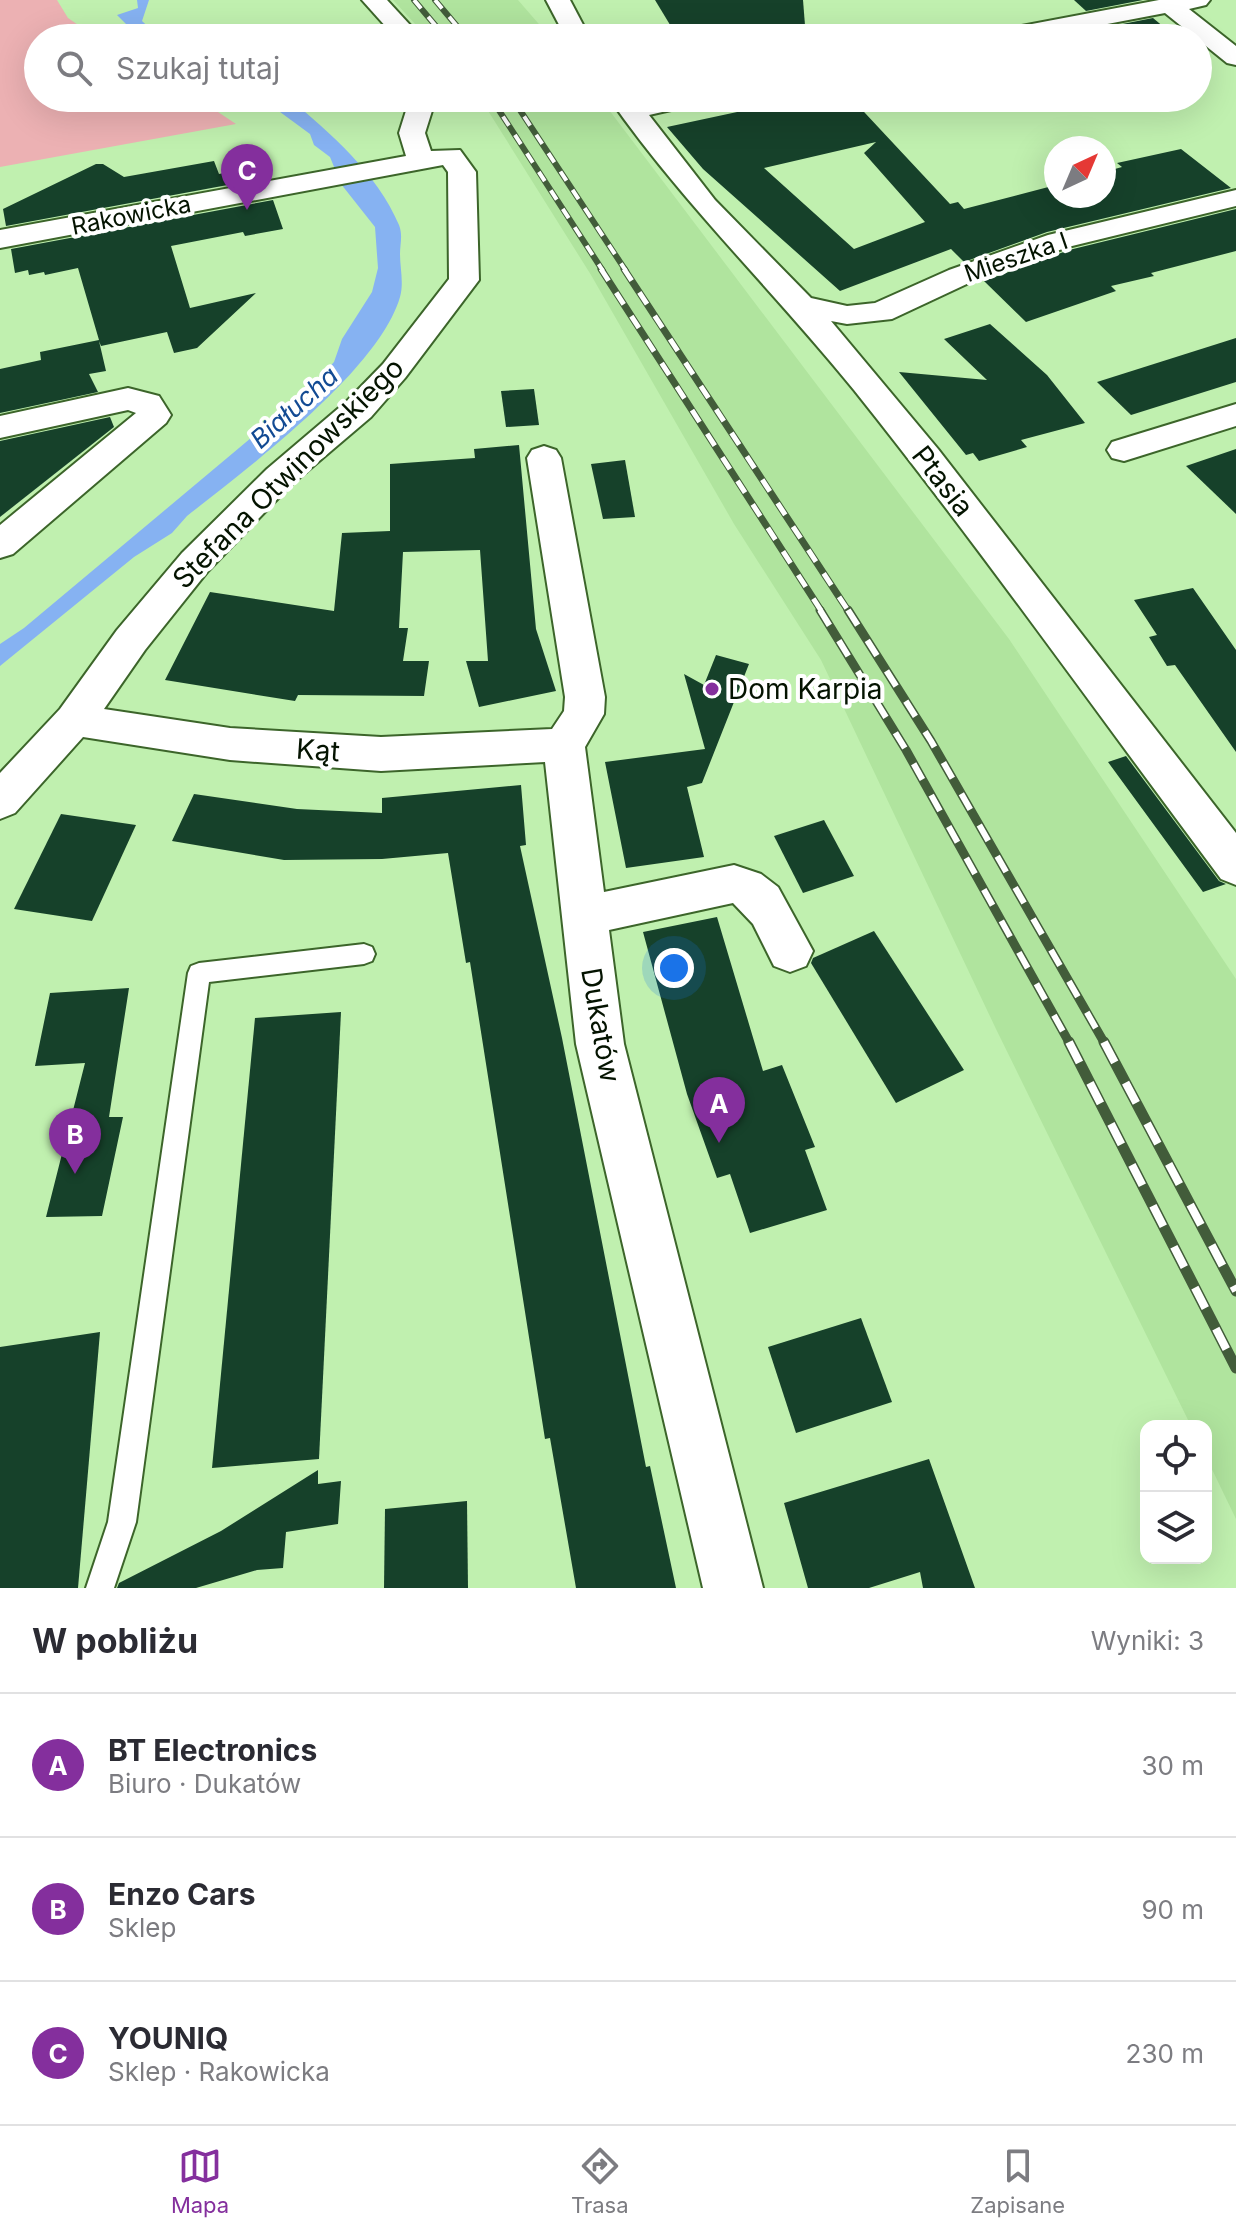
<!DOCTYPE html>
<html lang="pl">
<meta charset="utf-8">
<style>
:root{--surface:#fff;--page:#f2f2f3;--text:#2b2b33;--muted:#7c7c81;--line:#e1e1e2;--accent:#842f9d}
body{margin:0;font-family:Inter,sans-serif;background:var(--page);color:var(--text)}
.controls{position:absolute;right:24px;bottom:24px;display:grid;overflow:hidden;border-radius:16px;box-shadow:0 8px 32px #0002}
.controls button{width:72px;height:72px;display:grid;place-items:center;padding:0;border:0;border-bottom:2px solid var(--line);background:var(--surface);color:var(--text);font:40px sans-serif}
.compass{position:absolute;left:1044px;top:136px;width:72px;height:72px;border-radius:50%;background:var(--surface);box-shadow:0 8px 32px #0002;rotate:44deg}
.you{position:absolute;left:674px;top:968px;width:28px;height:28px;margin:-20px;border:6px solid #fff;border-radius:50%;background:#1a73e8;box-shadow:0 0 0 12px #1a73e833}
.badge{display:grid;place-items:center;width:52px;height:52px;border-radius:50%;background:var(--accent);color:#fff;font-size:26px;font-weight:700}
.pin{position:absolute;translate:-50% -66px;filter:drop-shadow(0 2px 4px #0008)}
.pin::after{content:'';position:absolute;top:42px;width:28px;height:24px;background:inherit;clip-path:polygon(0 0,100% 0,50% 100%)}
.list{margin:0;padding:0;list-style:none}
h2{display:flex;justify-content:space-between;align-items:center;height:104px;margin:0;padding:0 32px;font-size:34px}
h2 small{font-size:26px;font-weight:400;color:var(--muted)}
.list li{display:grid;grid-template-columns:52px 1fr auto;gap:24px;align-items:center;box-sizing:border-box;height:144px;padding:0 32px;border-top:2px solid var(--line)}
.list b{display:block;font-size:30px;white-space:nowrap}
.list p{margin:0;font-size:26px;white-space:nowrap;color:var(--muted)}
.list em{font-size:26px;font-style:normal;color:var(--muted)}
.icon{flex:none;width:44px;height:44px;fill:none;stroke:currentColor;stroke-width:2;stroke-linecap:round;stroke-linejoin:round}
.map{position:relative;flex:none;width:1236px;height:1588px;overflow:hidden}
.search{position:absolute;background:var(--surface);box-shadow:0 8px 32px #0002;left:24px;right:24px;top:24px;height:88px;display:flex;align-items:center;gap:20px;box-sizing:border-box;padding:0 28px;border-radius:44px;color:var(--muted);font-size:30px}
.sheet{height:536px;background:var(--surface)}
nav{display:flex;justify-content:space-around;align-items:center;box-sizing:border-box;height:112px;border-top:2px solid var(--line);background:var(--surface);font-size:22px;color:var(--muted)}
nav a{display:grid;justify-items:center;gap:4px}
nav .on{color:var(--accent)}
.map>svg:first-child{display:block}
.built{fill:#b0e49e}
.green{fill:#ecb1b3}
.water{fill:#86b2f2}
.building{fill:#16412a;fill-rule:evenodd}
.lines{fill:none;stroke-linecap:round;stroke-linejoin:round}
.lane-casing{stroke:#3c652a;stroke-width:4}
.street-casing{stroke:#3c652a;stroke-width:4}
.lane{fill:#fff;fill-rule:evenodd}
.street{fill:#fff;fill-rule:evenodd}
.rail-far3-casing{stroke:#425c3a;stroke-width:6}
.rail-far2-casing{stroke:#425c3a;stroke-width:7}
.rail-far1-casing{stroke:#425c3a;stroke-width:9}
.rail-casing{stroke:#425c3a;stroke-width:11}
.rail-far3{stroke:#fff;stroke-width:4;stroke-dasharray:11;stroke-linecap:butt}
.rail-far2{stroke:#fff;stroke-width:5;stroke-dasharray:14;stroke-linecap:butt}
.rail-far1{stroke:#fff;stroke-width:6;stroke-dasharray:18;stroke-linecap:butt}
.rail{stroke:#fff;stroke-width:8;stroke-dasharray:23;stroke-linecap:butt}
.poi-dot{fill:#842f9d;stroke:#fff;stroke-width:3}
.labels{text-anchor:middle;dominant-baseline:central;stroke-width:8;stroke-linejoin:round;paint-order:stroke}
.far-street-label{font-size:24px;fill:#041300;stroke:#fff}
.far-water-label{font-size:26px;font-style:italic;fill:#124a93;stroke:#fff}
.street-label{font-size:28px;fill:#041300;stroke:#fff}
.poi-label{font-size:28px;fill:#041300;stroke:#fff;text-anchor:start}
</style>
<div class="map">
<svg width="1236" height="1588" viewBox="0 0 1236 1588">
<rect width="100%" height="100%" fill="#c0f0af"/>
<g class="built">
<path d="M393,0H518L551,38H428Z"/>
<path d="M480,98H600L1009,639L1236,979V1519L1206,1457V1426H1191L996,1029L821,660L734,524L591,275Z"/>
</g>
<path class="green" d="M0,0H57L68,18L97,38H38V98H197L236,124L0,167Z"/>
<g class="water">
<path d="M137,0H149L142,21L160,38L139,37L117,15L138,8Z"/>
<path d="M261,98H289C331,134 377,173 399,225C403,235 400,244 400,254C400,268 404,283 400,297C379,370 248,468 187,516L172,533L134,557L0,666V644L24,628L306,392L334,362L342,339L372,292L378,268L375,227L341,184L330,157L314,145L310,134Z"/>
</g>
<g class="building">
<path d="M655,0H803L806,38H678Z"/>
<path d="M1074,0H1143L1086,11Z"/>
<path d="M1153,18L1177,38H1120L1107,27Z"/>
<path d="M802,98H851L950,204L958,202L964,209L1056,185V196H1104V172L1122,167L1117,163L1181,149L1231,188L1047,232L964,262L951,249L840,291L703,169L667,127ZM876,142L864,153L925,222L854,249L764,168Z"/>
<path d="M214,161L219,174L262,166L266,178L6,226L3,209L96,164H103L124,177Z"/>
<path d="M273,200L283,229L245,236L243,232L171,246L190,308L256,293L197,348L174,353L167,332L101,346L99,341L106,371L89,374L98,392L0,413V369L41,360L40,352L99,340L78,268L45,275L44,272L29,275L28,270L15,273L11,249Z"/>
<path d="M1236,209V251L1151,273L1154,276L1111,286L1116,291L1026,322L984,281L1069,250Z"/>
<path d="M990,324L1047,375L1085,423L1021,440L1027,447L979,461L973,453L966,455L899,372L987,380L944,339Z"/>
<path d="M1236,338V382L1131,415L1097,382Z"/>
<path d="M534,389L539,425L506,427L501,391Z"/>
<path d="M110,417L114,427L0,517V441Z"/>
<path d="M519,445L536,629L556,691L479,707L466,661H488L480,550L403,552L399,628H408L403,661H429L424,696L298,695L295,701L165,680L210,592L334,611L342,533L390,531V464L475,458L474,449Z"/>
<path d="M1236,449V514L1186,466Z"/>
<path d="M625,460L635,517L603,519L591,464Z"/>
<path d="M1193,588L1236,650V752L1175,665L1167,666L1149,637L1157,635L1134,600Z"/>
<path d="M716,655L749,664L702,783L687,787L704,857L626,868L605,762L705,749L684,674L704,685Z"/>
<path d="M1126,756L1219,881L1226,884L1203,892L1108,762Z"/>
<path d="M521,785L526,845L520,846L562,1038L646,1467L650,1466L676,1588H576L550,1438L545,1439L470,962L466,963L448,853L382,859L284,860L172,841L194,794L297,809L382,813V798Z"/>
<path d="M61,814L136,825L92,921L14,909Z"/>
<path d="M824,820L854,876L803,893L774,836Z"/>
<path d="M717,917L763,1071L782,1065L815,1147L805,1150L827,1210L750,1233L730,1174L717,1178L687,1094L643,932Z"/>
<path d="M874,931L964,1070L896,1103L811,963L813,958Z"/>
<path d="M129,988L109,1117H123L102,1216L46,1217L85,1063L35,1066L50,993Z"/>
<path d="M341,1012L319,1459L212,1468L255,1018Z"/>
<path d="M861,1318L892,1402L796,1433L768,1347Z"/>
<path d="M100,1332L78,1588H0V1347Z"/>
<path d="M929,1459L975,1588H923L920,1572L869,1588H808L784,1503Z"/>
<path d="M318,1470V1484L341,1481L338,1524L286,1532L283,1568L257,1570L196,1588H117L119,1583L221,1531Z"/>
<path d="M467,1501L468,1588H384L385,1509Z"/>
</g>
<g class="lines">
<defs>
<path id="lane" d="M364,944L372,947L375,954L372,961L364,964L209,982L136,1522L114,1588H86L108,1522L188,973L191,966L199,963Z"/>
<g id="street">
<path d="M362,0H387L422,38H396Z"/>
<path d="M546,0H570L590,38H566Z"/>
<path d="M1159,0H1210L1206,5L1189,9L1236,46V65L1227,63L1165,13L1034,38H983L995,31Z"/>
<path d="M410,98H436L425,133L431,151L460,150L476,172L479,280L405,378L371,417L291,485L208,571L145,650L104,709L230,728L381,737L552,729L564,711L565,697L527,458L532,450L544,446L556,450L561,458L605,697L604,714L585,747L604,892L734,865L761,874L778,887L813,951L806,966L790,972L774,966L753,924L733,903L609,930L624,1044L763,1588H703L576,1044L545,762L381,771L230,760L83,737L15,813L0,819V773L60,709L117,630L182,553L267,469L347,401L383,364L449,279L448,172L443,165L0,248V230L406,156L399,133Z"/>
<path d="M609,98H635L638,102L706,98L702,103L649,115L715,200L811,298L847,306L875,303L949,270L1048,235L1236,190V206L1068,247L971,282L892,319L847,324L831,321L938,449L1236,833V885L1221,879C1099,716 981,549 854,390C774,291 682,203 609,98Z"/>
<path d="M128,388L159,396L171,415L166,423L13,554L0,558V525L136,413L128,410L0,438V416Z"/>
<path d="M1236,404V426L1124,461L1112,458L1107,450L1112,442Z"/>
</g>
</defs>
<use href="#lane" class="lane-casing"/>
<use href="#street" class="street-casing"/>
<use href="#lane" class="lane"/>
<use href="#street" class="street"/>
<defs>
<g id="rail-far3">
<path d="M414,0L446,38"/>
<path d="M435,0L467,38"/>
<path d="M491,98L603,271"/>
<path d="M512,98L626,271"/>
</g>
<g id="rail-far2">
<path d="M601,269L822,612"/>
<path d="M624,269L849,612"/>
</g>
<g id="rail-far1">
<path d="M820,610L906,750L1070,1044"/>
<path d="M848,610L931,741L1105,1044"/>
</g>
<g id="rail">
<path d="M1069,1042L1236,1368"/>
<path d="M1104,1042L1236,1291"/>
</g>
</defs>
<use href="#rail-far3" class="rail-far3-casing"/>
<use href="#rail-far2" class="rail-far2-casing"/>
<use href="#rail-far1" class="rail-far1-casing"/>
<use href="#rail" class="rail-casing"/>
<use href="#rail-far3" class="rail-far3"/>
<use href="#rail-far2" class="rail-far2"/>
<use href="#rail-far1" class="rail-far1"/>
<use href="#rail" class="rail"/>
</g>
<circle class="poi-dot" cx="712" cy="689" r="8"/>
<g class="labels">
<g class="far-street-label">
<text transform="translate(131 215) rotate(-11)">Rakowicka</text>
<text transform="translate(1016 257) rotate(-19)">Mieszka I</text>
</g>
<g class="far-water-label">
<text transform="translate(294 407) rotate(-42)">Białucha</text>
</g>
<g class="street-label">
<text transform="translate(288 473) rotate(-45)">Stefana Otwinowskiego</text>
<text transform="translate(943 481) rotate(52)">Ptasia</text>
<text transform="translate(318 750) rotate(4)">Kąt</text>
<text transform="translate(601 1025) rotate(80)">Dukatów</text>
</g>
<g class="poi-label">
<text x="728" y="689">Dom Karpia</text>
</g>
</g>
</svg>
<div class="controls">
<button><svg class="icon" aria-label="locate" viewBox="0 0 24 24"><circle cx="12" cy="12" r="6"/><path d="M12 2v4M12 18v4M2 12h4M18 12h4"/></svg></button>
<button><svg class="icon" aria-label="layers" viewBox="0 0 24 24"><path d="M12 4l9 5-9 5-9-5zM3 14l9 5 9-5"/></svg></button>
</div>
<svg class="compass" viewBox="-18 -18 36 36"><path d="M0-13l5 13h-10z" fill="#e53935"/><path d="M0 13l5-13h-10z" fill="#7c7c81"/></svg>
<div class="you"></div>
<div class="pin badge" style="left:719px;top:1143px">A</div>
<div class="pin badge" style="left:75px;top:1174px">B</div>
<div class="pin badge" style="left:247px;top:210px">C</div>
<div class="search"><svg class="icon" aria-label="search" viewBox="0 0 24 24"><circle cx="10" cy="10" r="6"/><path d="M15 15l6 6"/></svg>Szukaj tutaj</div>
</div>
<section class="sheet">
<h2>W pobliżu<small>Wyniki: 3</small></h2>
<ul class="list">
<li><span class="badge">A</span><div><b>BT Electronics</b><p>Biuro · Dukatów</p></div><em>30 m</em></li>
<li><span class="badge">B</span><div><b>Enzo Cars</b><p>Sklep</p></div><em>90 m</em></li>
<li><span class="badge">C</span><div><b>YOUNIQ</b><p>Sklep · Rakowicka</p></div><em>230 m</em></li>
</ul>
</section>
<nav>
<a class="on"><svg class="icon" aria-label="map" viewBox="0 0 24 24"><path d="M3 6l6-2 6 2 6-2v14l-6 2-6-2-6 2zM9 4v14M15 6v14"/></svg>Mapa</a>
<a><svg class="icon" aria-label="directions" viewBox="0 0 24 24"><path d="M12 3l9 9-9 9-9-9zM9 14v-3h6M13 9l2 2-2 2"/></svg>Trasa</a>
<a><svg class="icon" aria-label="saved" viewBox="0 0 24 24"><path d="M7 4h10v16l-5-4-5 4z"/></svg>Zapisane</a>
</nav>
